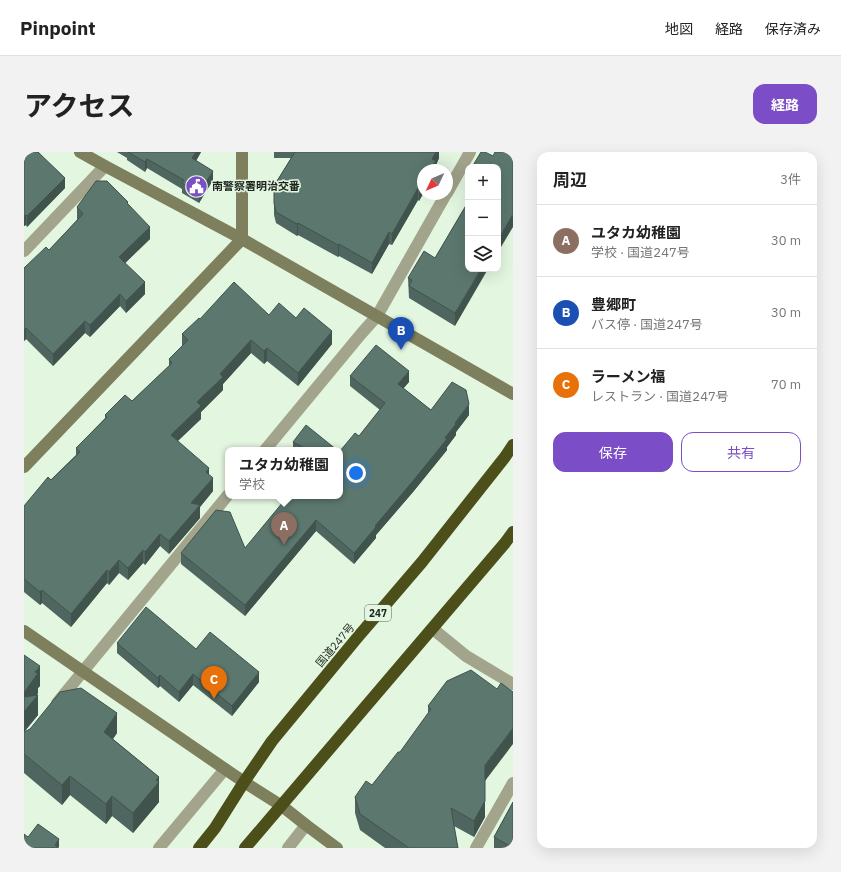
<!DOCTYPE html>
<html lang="ja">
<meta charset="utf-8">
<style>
:root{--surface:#fff;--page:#f2f2f2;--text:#222;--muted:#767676;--line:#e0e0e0;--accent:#7b4dc6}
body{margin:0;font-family:"IBM Plex Sans","Noto Sans JP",sans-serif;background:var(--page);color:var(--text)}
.controls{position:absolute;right:12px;top:12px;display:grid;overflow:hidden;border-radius:8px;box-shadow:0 4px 16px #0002}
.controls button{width:36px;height:36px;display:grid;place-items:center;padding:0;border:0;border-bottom:1px solid var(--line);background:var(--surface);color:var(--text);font:20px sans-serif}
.compass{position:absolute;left:393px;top:12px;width:36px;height:36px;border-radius:50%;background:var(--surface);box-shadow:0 4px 16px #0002;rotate:226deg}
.you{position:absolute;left:332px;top:321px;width:14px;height:14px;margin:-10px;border:3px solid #fff;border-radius:50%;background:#1a73e8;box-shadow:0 0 0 6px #1a73e833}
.badge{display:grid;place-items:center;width:26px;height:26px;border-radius:50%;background:var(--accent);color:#fff;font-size:13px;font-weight:700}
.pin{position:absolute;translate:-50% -33px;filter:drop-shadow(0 1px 2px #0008)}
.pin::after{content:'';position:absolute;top:21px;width:14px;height:12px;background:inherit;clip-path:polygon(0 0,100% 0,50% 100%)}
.popup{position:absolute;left:201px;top:295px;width:118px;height:52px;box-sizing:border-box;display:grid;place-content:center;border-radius:8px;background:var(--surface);filter:drop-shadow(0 1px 3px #0005);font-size:13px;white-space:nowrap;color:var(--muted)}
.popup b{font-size:15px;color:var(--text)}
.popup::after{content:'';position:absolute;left:50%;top:100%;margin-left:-8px;border:8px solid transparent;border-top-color:var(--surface)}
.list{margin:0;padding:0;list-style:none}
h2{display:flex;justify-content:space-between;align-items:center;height:52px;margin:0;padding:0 16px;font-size:17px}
h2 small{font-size:13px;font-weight:400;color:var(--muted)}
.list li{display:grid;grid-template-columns:26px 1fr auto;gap:12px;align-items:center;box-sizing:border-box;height:72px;padding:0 16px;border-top:1px solid var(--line)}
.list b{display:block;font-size:15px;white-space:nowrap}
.list p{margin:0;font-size:13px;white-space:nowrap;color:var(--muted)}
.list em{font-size:13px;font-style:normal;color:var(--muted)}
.actions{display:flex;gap:8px;padding:12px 16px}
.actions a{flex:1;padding:9px 0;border:1px solid var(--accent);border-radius:12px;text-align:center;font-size:14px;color:var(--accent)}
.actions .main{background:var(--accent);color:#fff}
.icon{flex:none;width:22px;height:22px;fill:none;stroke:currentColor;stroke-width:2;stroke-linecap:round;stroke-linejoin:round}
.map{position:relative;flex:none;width:489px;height:696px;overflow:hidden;border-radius:12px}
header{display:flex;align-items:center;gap:24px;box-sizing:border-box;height:56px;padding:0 20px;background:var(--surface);border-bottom:1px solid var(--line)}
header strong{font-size:19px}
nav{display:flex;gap:22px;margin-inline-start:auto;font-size:14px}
.intro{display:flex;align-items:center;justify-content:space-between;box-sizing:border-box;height:96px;padding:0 24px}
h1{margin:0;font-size:28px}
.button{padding:10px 18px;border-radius:12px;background:var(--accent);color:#fff;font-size:14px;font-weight:700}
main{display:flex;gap:24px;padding:0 24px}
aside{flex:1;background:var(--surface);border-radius:12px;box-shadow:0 4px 16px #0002}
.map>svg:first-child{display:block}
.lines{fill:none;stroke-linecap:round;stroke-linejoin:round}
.street{stroke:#a2a48c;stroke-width:12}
.secondary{stroke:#7d7f5d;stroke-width:12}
.highway{stroke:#4d4f1a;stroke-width:12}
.wall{fill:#4e665f}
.shaded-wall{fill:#40534d}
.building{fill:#5b776e;stroke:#40534d}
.labels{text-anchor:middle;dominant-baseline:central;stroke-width:3;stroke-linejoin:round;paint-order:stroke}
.shield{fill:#e3f6e0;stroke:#576256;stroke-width:1}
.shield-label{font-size:10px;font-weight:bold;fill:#1b221b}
.poi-label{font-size:11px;font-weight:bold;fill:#1b221b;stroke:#e3f6e0;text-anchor:start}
.street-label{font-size:11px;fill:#1b221b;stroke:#e3f6e0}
</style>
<header>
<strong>Pinpoint</strong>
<nav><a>地図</a><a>経路</a><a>保存済み</a></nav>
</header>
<div class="intro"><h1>アクセス</h1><a class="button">経路</a></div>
<main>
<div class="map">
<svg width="489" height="696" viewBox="0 0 489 696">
<rect width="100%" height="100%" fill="#e3f6e0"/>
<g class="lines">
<g class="street">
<path d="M423,41L446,0"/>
<path d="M0,99L81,14"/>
<path d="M241,298L337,182L353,164L422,42"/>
<path d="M409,477L442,504L489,532"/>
<path d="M33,551L204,343"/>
<path d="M135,696L201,617"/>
<path d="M264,696L282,673"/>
<path d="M452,696L489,631"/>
</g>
<g class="secondary">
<path d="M218,0V87L489,242"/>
<path d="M0,315L218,87L81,14L56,0"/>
<path d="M0,479L220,630L258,654L282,673L313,696"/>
</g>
<g class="highway">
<path d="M175,696L191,676L220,630L248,589L333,486L398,410L481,305L489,293"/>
<path d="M221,696L481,391L489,380"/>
</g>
</g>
<g class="wall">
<path d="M0,0L41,36L3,75L2,73L0,74Z"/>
<path d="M93,0H177L172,9L189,28L175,51L158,41V37L123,16L121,20L103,8V6Z"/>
<path d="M250,0H415V6L412,13V18H399V42L395,49L394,48L368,93L365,92L348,122L315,104L314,105L274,83L273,84L252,71L250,63V37L253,33V29L267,6H250Z"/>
<path d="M444,22V37L443,36V24Z"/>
<path d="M444,50L431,174L385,146L384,126L411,106Z"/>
<path d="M104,52L126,87L101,111L121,142L102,161L96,154L66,185L61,181L29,214L2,187L0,189V116L25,98L53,68V55Z"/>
<path d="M245,163L272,166L308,192L274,234L243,209L240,212L227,201L199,232V238L177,260V267L154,289L185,323L189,339L176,355V366L145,402L136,394L121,413L119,411L104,428L95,421L85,433L83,431L47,475L18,451L16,453L0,440V354L52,303V296L81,266V263L108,249L145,214V207L158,194V182L176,167Z"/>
<path d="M326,224L385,230L379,236L407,258L445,263L432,280V283L423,295V298L389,340L352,383V386L330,412L292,379L221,464L157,412V401L221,396L335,284L356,258L326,234Z"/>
<path d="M269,290L313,298H269Z"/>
<path d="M93,491L172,497L235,530L208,564L169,533L155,550L136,534L134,536L93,501Z"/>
<path d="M0,503L16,534L14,536V541L13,543L14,563L1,579L93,581L89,587L135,625V650L109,681L88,664L82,672L46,643L38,653L0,621Z"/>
<path d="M423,529L461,629V665L450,685L430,674L434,696H361L336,678L331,661V645L348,633L376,600L404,562V554Z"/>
<path d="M489,650V696H470V685Z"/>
</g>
<g class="shaded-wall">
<path d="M172,0H177L168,16V6Z"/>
<path d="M412,0H415V6L412,13V18H406L408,7Z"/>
<path d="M123,7V16L121,20V10Z"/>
<path d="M189,19V28L175,51V41Z"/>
<path d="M41,26V36L3,75V64Z"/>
<path d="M399,31V42L395,49V37Z"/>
<path d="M394,36V48L368,93V82Z"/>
<path d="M489,62V75L474,100V88Z"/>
<path d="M2,63V73L0,74V64Z"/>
<path d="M274,71V83L273,84V72Z"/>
<path d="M126,75V87L95,117V105Z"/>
<path d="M365,80V92L348,122V111Z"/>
<path d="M315,92V104L314,105V93Z"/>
<path d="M457,117H464L431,174V161Z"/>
<path d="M121,130V142L102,161V149Z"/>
<path d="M96,142V154L66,185V173Z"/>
<path d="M61,169V181L29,214V202Z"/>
<path d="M2,176V187L0,189V178Z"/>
<path d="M308,179V192L274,234V221Z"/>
<path d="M227,188V201L199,232V238L177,260V267L147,295V283L196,222Z"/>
<path d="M243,196V209L240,212V199Z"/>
<path d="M385,219V230L374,243V232Z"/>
<path d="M445,252V263L432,280V283L423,295V298L389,340L352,383V386L330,412V401L421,286L431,271Z"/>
<path d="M185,316V329L182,320Z"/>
<path d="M189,326V339L176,355V366L145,402V389L167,351Z"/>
<path d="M292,368V379L221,464V453Z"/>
<path d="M136,382V394L121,413V400Z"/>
<path d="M119,398V411L104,428V416Z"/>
<path d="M95,408V421L85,433V420Z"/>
<path d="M83,418V431L47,475V462Z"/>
<path d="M18,438V451L16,453V440Z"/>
<path d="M16,514V534L14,536V541L5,554L14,543V563L0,580V541L11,520Z"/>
<path d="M235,520V530L208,564V554Z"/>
<path d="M169,522V533L155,550V540Z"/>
<path d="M136,523V534L134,536V526Z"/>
<path d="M93,561V581L80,599V580Z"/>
<path d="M489,576V592L461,629V613Z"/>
<path d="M46,624V643L38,653V633Z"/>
<path d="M135,625V650L109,681V661Z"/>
<path d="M88,644V664L82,672V652Z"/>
<path d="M461,649V665L450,685V669Z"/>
<path d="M35,687V696L31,693Z"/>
</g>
<g class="building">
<path d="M0,0H14L41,26L3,64L2,63L0,64Z"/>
<path d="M104,0H172L168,6L189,19L175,41L158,31L160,28L123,7L121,10Z"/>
<path d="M271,0H412L408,7L412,9L406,18H399V31L395,37L394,36L368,82L365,80L348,111L315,92L314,93L274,71L273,72L252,60L250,51V37L254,30L253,29Z"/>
<path d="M457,0H461L469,4L471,0H489V62L474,88V15H448Z"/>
<path d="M72,29H83L104,50L103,51L126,75L95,105L121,130L102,149L96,142L66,173L61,169L29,202L2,176L0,178V116L22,95L25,98L59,62L53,55Z"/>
<path d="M444,50V117H457L431,161L385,134L388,128L384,126L400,99L411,106Z"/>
<path d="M210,130L245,163L255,151L272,166L280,156L308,179L274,221L243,196L240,199L227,188L196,222L199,225L173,250L177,254L147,283L185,316L182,320L189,326L167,351L176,353L145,389L136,382L121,400L119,398L104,416L95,408L85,420L83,418L47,462L18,438L16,440L0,427V354L24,325L27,328L56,300L52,296L83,265L81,263L101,243L108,249L148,211L145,207L164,188L158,182L175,166L176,167Z"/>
<path d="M352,193L385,219L374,232L407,258L428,230L442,238L445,252L431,271L432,272L421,286L423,287L389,329L351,374L352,375L330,401L292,368L221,453L157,401L192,358L206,360L221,396L264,344H316V299L331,281L335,284L361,251L326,224Z"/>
<path d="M282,273L313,298H284L269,290Z"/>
<path d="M122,455L172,497L186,480L235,520L208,554L169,522L155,540L136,523L134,526L93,491Z"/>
<path d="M0,503L16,514L11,520L14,521L0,541Z"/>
<path d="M447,518L473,537L477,531L489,540V576L461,613V649L450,669L427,656L434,696H385L336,662L331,645L342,629L348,633L374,600H376L407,557L404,554L423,529Z"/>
<path d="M57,536L93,561L80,580L135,625L132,628L135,630L109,661L88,644L82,652L46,624L38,633L0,602V579H2L6,577L36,540Z"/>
<path d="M14,543L0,560V545Z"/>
<path d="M489,650V696L470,685Z"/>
<path d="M14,672L35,687L31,693L34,696H0V682L4,685Z"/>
</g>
<defs>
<symbol id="civic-disc" viewBox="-11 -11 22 22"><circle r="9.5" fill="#7b4dc6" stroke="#e3f6e0"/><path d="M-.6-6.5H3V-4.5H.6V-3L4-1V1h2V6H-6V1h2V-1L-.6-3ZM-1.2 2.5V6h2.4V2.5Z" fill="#fff"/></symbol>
</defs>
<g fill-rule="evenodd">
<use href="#civic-disc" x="160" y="22" width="25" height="25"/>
</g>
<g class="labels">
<rect class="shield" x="341" y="453" width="26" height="16" rx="3"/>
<g class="shield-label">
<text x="354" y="461">247</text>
</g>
<g class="poi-label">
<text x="188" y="34">南警察署明治交番</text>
</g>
<g class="street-label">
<text transform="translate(311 493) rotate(-50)">国道247号</text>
</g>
</g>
</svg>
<div class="controls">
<button>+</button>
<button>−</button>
<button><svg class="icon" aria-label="layers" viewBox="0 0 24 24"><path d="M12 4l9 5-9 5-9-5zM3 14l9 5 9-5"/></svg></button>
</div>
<svg class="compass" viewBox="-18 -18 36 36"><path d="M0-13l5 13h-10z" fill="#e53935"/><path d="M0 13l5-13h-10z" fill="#767676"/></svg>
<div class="you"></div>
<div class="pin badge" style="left:260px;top:393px;background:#8d6e63">A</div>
<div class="popup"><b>ユタカ幼稚園</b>学校</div>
<div class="pin badge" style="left:377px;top:198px;background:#1a4fb4">B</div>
<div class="pin badge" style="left:190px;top:547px;background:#e8710a">C</div>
</div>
<aside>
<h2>周辺<small>3件</small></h2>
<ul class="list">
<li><span class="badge" style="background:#8d6e63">A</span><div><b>ユタカ幼稚園</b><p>学校 · 国道247号</p></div><em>30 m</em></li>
<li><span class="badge" style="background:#1a4fb4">B</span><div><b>豊郷町</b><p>バス停 · 国道247号</p></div><em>30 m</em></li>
<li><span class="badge" style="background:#e8710a">C</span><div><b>ラーメン福</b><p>レストラン · 国道247号</p></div><em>70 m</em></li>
</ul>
<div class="actions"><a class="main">保存</a><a>共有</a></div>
</aside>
</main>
